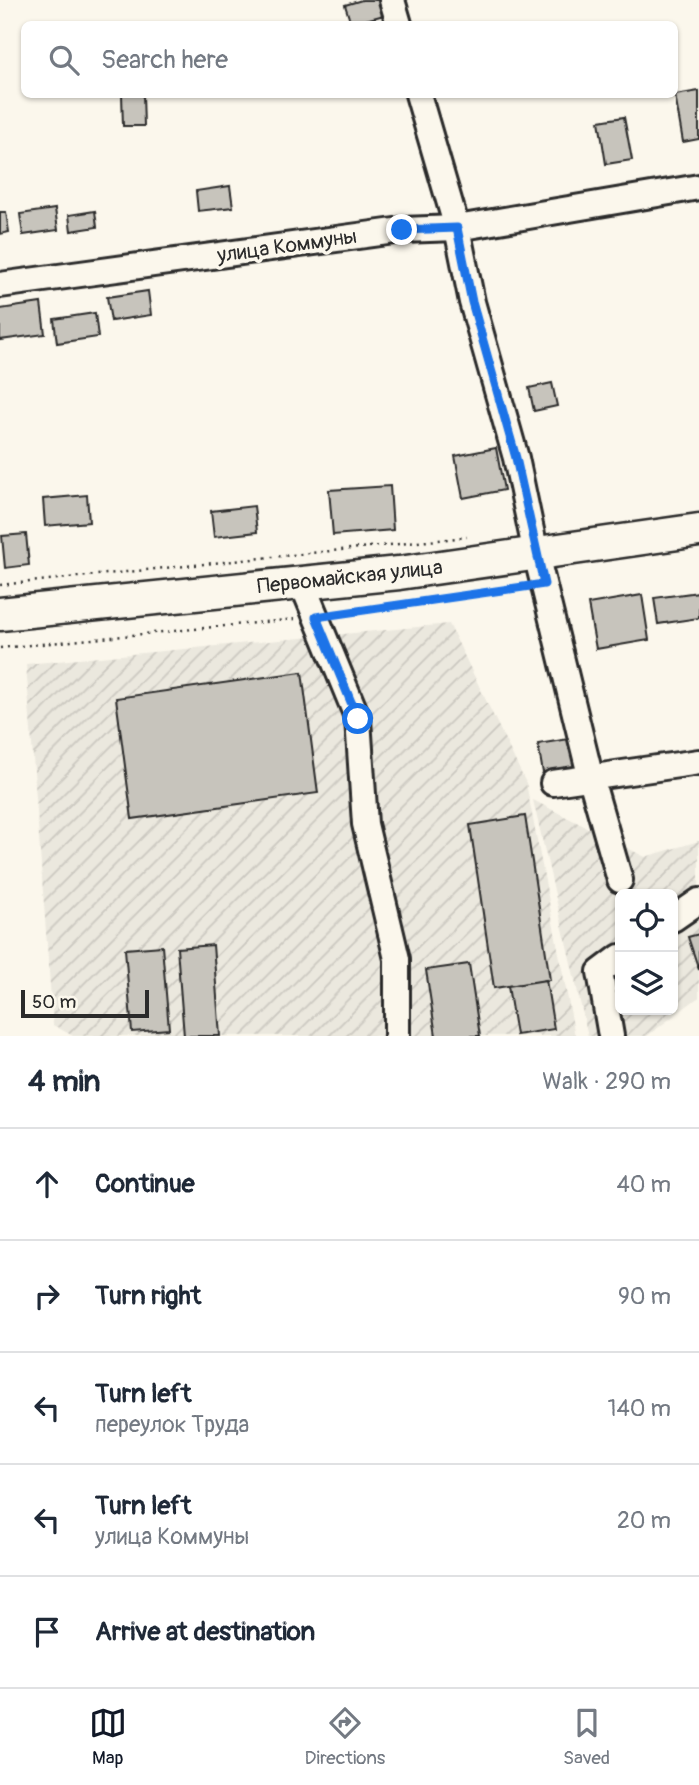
<!DOCTYPE html>
<meta charset="utf-8">
<style>
:root{--surface:#fff;--page:#f2f2f3;--text:#1f2937;--muted:#747a83;--line:#e0e1e3;--accent:#111827}
body{margin:0;font-family:Pangolin,sans-serif;background:var(--page);color:var(--text)}
.controls{position:absolute;right:21px;bottom:21px;display:grid;overflow:hidden;border-radius:10px;box-shadow:0 2px 5px #0004}
.controls button{width:63px;height:63px;display:grid;place-items:center;padding:0;border:0;border-bottom:2px solid var(--line);background:var(--surface);color:var(--text);font:35px sans-serif}
.scale{position:absolute;left:21px;bottom:18px;width:128px;box-sizing:border-box;padding-left:7px;border:4px solid #2b2b2b;border-top:0;font-size:19px;line-height:24px;white-space:nowrap;color:#2b2b2b;-webkit-text-stroke:5px #fbf7ec;paint-order:stroke}
.stop{position:absolute;width:21px;height:21px;margin:-16px;border:5px solid #1a73e8;border-radius:50%;background:#fff}
.stop.end{background:#1a73e8;border-color:#fff;box-shadow:0 2px 7px #0008}
.list{margin:0;padding:0;list-style:none}
h2{display:flex;justify-content:space-between;align-items:center;height:91px;margin:0;padding:0 28px;font-size:30px}
h2 small{font-size:23px;font-weight:400;color:var(--muted)}
.list li{display:grid;grid-template-columns:46px 1fr auto;gap:21px;align-items:center;box-sizing:border-box;height:112px;padding:0 28px;border-top:2px solid var(--line)}
.list b{display:block;font-size:26px;white-space:nowrap}
.list p{margin:0;font-size:23px;white-space:nowrap;color:var(--muted)}
.list em{font-size:23px;font-style:normal;color:var(--muted)}
.icon{flex:none;width:38px;height:38px;fill:none;stroke:currentColor;stroke-width:2;stroke-linecap:round;stroke-linejoin:round}
.map{position:relative;flex:none;width:699px;height:1036px;overflow:hidden}
.search{position:absolute;background:var(--surface);box-shadow:0 2px 5px #0004;left:21px;right:21px;top:21px;height:77px;display:flex;align-items:center;gap:18px;box-sizing:border-box;padding:0 24px;border-radius:10px;color:var(--muted);font-size:26px}
.sheet{height:651px;background:var(--surface)}
nav{display:flex;justify-content:space-around;align-items:center;box-sizing:border-box;height:98px;border-top:2px solid var(--line);background:var(--surface);font-size:19px;color:var(--muted)}
nav a{display:grid;justify-items:center;gap:4px}
nav .on{color:var(--accent)}
.map>svg:first-child{display:block}
.industrial{fill:url(#industrial-furrows);fill-rule:evenodd}
.building{fill:#c7c4bc;stroke:#2b2b2b;stroke-width:2}
.lines{fill:none;stroke-linecap:round;stroke-linejoin:round}
.minor-casing{stroke:#2b2b2b;stroke-width:30}
.major-casing{stroke:#2b2b2b;stroke-width:37}
.path{stroke:#2b2b2b;stroke-width:2.5;stroke-dasharray:2 5;stroke-linecap:butt}
.minor{stroke:#fbf7ec;stroke-width:24}
.major{stroke:#fbf7ec;stroke-width:32}
.route{stroke:#1a73e8;stroke-width:9}
.labels{text-anchor:middle;dominant-baseline:central;stroke-width:7;stroke-linejoin:round;paint-order:stroke}
.street-label{font-size:21px;fill:#2b2b2b;stroke:#fbf7ec}
</style>
<div class="map">
<svg width="699" height="1036" viewBox="0 0 699 1036">
<defs>
<pattern id="industrial-furrows" width="10" height="10" patternUnits="userSpaceOnUse" patternTransform="scale(1.75)"><rect width="10" height="10" fill="#ebe8de"/><path d="M-1 1l2-2M0 10L10 0M9 11l2-2" fill="none" stroke="#cac7bf"/></pattern>
</defs>
<rect width="100%" height="100%" fill="#fbf7ec"/>
<filter id="ink" filterUnits="userSpaceOnUse"><feTurbulence type="fractalNoise" baseFrequency=".0143" numOctaves="2"/><feDisplacementMap in="SourceGraphic" scale="14" xChannelSelector="R" yChannelSelector="G"/><feConvolveMatrix kernelMatrix="1 2 1 2 8 2 1 2 1" color-interpolation-filters="sRGB"/></filter>
<g filter="url(#ink)">
<g class="industrial">
<path d="M449,624L526,783L575,1036H73L53,1025L26,664Z"/>
<path d="M533,800L645,857L699,841V997L647,1036H588ZM620,894H673V1010H620Z"/>
</g>
<g class="building">
<path d="M362,0H380L384,15L351,24L345,5Z"/>
<path d="M699,91V139L683,142L675,95Z"/>
<path d="M122,94H143L144,126H123Z"/>
<path d="M624,117L632,160L606,164L599,121Z"/>
<path d="M230,186L233,207L198,211L196,191Z"/>
<path d="M55,209L58,230L23,235L20,214Z"/>
<path d="M95,211L97,227L71,231L69,215Z"/>
<path d="M0,212H6L9,232L0,234Z"/>
<path d="M148,291L151,315L111,321L107,297Z"/>
<path d="M41,303L45,334L0,340V309Z"/>
<path d="M95,313L98,337L57,343L54,319Z"/>
<path d="M552,383L557,406L534,411L529,388Z"/>
<path d="M496,448L504,490L463,498L455,456Z"/>
<path d="M390,486L393,530L333,535L329,490Z"/>
<path d="M87,495L89,522L45,526L43,499Z"/>
<path d="M254,506L257,532L214,537L211,511Z"/>
<path d="M26,534L29,565L5,568L2,536Z"/>
<path d="M699,592V618L658,624L654,598Z"/>
<path d="M642,595L649,640L596,649L588,604Z"/>
<path d="M302,672L318,793L132,819L116,698Z"/>
<path d="M569,739L574,767L543,773L538,744Z"/>
<path d="M525,816L550,980L494,988L470,825Z"/>
<path d="M699,934V970L688,937Z"/>
<path d="M213,945L220,1036H184L177,948Z"/>
<path d="M162,946L169,1029L132,1032L125,949Z"/>
<path d="M469,964L480,1036H436L426,970Z"/>
<path d="M546,980L554,1029L516,1035L508,986Z"/>
</g>
<g class="lines">
<defs>
<g id="minor">
<path d="M392,0L399,24"/>
<path d="M418,94L457,228L472,302L516,458L536,554L591,779L620,880"/>
<path d="M0,285L402,230L457,228L699,187"/>
<path d="M302,583L358,719L365,824L397,959V1036"/>
<path d="M553,783L699,762"/>
<path d="M673,919L699,901"/>
<path d="M611,1036L600,972L620,957"/>
</g>
<path id="major" d="M0,614L399,573L699,530"/>
</defs>
<use href="#minor" class="minor-casing"/>
<use href="#major" class="major-casing"/>
<g class="path">
<path d="M0,585L467,537"/>
<path d="M338,614L521,587"/>
<path d="M0,648L296,619"/>
</g>
<use href="#minor" class="minor"/>
<use href="#major" class="major"/>
</g>
</g>
<g class="lines" filter="url(#ink)">
<path class="route" d="M358,719L316,617L544,584L516,458L472,302L457,228L402,230"/>
</g>
<g class="labels">
<g class="street-label">
<text transform="translate(287 246) rotate(-8)">улица Коммуны</text>
<text transform="translate(350 577) rotate(-6)">Первомайская улица</text>
</g>
</g>
</svg>
<div class="controls">
<button><svg class="icon" aria-label="locate" viewBox="0 0 24 24"><circle cx="12" cy="12" r="6"/><path d="M12 2v4M12 18v4M2 12h4M18 12h4"/></svg></button>
<button><svg class="icon" aria-label="layers" viewBox="0 0 24 24"><path d="M12 4l9 5-9 5-9-5zM3 14l9 5 9-5"/></svg></button>
</div>
<div class="scale">50 m</div>
<div class="stop" style="left:358px;top:719px"></div>
<div class="stop end" style="left:402px;top:230px"></div>
<div class="search"><svg class="icon" aria-label="search" viewBox="0 0 24 24"><circle cx="10" cy="10" r="6"/><path d="M15 15l6 6"/></svg>Search here</div>
</div>
<section class="sheet">
<h2>4 min<small>Walk · 290 m</small></h2>
<ul class="list">
<li><svg class="icon" aria-label="ahead" viewBox="0 0 24 24"><path d="M12 20V5M6 11l6-6 6 6"/></svg><div><b>Continue</b></div><em>40 m</em></li>
<li><svg class="icon" aria-label="right" viewBox="0 0 24 24"><path d="M7 20v-9h11M14 6l5 5-5 5"/></svg><div><b>Turn right</b></div><em>90 m</em></li>
<li><svg class="icon" aria-label="left" viewBox="0 0 24 24"><path d="M17 20v-9H6M10 6l-5 5 5 5"/></svg><div><b>Turn left</b><p>переулок Труда</p></div><em>140 m</em></li>
<li><svg class="icon" aria-label="left" viewBox="0 0 24 24"><path d="M17 20v-9H6M10 6l-5 5 5 5"/></svg><div><b>Turn left</b><p>улица Коммуны</p></div><em>20 m</em></li>
<li><svg class="icon" aria-label="arrive" viewBox="0 0 24 24"><path d="M6 21V4h12l-3 4 3 4H6"/></svg><div><b>Arrive at destination</b></div></li>
</ul>
</section>
<nav>
<a class="on"><svg class="icon" aria-label="map" viewBox="0 0 24 24"><path d="M3 6l6-2 6 2 6-2v14l-6 2-6-2-6 2zM9 4v14M15 6v14"/></svg>Map</a>
<a><svg class="icon" aria-label="directions" viewBox="0 0 24 24"><path d="M12 3l9 9-9 9-9-9zM9 14v-3h6M13 9l2 2-2 2"/></svg>Directions</a>
<a><svg class="icon" aria-label="saved" viewBox="0 0 24 24"><path d="M7 4h10v16l-5-4-5 4z"/></svg>Saved</a>
</nav>
